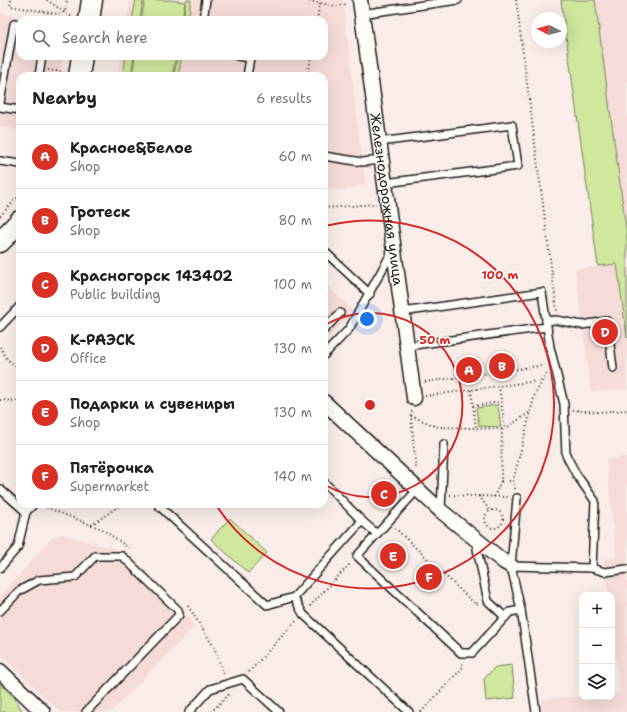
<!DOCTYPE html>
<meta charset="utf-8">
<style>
:root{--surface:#fff;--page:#f6f6f6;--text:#202124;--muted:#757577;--line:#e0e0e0;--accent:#d93025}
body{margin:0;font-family:"Shantell Sans",sans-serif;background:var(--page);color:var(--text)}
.controls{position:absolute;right:12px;bottom:12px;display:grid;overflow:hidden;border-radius:8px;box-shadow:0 4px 16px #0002}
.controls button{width:36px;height:36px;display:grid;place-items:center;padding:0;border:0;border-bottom:1px solid var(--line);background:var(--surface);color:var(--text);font:20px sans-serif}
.compass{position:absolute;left:531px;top:12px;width:36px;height:36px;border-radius:50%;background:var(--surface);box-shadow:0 4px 16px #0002;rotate:277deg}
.you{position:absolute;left:367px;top:319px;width:14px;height:14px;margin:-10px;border:3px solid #fff;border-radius:50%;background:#1a73e8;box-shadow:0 0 0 6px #1a73e833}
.badge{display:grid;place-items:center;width:26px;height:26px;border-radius:50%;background:var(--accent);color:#fff;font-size:13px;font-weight:700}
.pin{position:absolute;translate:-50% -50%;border:2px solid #fff;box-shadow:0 1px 4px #0006}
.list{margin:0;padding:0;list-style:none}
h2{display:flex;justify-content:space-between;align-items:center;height:52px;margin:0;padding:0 16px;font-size:17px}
h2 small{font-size:13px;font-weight:400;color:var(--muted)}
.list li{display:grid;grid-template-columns:26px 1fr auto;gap:12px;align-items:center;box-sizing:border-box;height:64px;padding:0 16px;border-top:1px solid var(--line)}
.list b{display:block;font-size:15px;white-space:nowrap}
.list p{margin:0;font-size:13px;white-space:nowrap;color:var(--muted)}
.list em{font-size:13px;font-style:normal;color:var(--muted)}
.icon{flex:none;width:22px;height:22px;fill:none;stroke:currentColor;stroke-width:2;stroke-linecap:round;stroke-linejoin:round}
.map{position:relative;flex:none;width:627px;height:712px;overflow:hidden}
.search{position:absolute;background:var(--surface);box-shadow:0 4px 16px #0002;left:16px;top:16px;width:312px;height:44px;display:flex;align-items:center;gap:10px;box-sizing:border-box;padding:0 14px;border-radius:12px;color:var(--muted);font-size:15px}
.panel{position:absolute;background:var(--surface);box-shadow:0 4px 16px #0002;left:16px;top:72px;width:312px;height:436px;border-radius:12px}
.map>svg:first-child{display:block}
.built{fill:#f6dcd8}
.green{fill:#cfe89e;stroke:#76825d}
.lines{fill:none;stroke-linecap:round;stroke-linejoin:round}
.lane-casing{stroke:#1c1c1c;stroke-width:10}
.street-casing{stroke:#1c1c1c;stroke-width:17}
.secondary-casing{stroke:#1c1c1c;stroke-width:23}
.path{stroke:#1c1c1c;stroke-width:2;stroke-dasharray:1 3;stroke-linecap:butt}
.lane{stroke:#fdfcf7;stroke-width:7}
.street{stroke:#fdfcf7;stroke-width:14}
.secondary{stroke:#fdfcf7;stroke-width:20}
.ring{fill:none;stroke:#d62828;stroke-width:2}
.labels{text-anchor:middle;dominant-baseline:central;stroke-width:3.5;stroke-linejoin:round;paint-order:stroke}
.street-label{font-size:14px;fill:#1c1c1c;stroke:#fdfcf7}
.centre{fill:#d62828;stroke:#fdfcf7;stroke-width:2}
.ring-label{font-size:12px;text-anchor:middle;font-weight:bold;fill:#d62828;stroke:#fdfcf7;stroke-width:3.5;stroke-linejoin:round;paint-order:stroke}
</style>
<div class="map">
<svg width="627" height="712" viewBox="0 0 627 712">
<rect width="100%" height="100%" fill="#faede9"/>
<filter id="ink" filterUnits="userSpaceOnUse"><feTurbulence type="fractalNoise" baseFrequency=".025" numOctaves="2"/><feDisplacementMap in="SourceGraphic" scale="8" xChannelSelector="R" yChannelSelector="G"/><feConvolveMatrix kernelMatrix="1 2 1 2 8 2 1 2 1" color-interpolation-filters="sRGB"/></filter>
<g filter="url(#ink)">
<g class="built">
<path d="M130,0H343L365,184L344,191L324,188V76H117L121,56H324V20H127Z"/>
<path d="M595,0H627V235L600,41Z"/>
<path d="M0,13L39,20H20V56H63L59,76H20V130L0,127Z"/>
<path d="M616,264L627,338V389L591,392L575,269Z"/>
<path d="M324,283L354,311L324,342Z"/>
<path d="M627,457V712H543L542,699L582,696L612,697V694L620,693L612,629V595H608L603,559L616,557L606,459Z"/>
<path d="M61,534L127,552L185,611L194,627L111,712H60L0,654V597L52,537Z"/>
</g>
<g class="green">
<path d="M136,0H143L140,20H132Z"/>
<path d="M145,0H171L185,2L182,20H141Z"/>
<path d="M186,0H191L188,20H183Z"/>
<path d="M561,0H595L627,235V338L617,264L598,266Z"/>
<path d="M126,56H134L131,76H123Z"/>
<path d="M135,56H176L172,76H132Z"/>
<path d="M177,56H182L178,76H174Z"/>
<path d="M498,405L501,427L479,426L476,408Z"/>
<path d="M230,518L267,553L248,573L211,539Z"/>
<path d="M512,665L515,698L486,701L484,679L495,667Z"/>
<path d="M0,684L14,697L23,712H0Z"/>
</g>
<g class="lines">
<defs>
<g id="lane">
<path d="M361,14L458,0"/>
<path d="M203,20L206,0"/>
<path d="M237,56L250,58L247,76"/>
<path d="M39,76L42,56"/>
<path d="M0,103L14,24L20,25"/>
<path d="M0,107L20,110"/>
<path d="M379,142L512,125L518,166L385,183"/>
<path d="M324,156L362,162L382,160"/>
<path d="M0,161L20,164"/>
<path d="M324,251L370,294"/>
<path d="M402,312L542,292L547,327L407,346"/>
<path d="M546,321L556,320L582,325L607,321L613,368"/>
<path d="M0,327L20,306"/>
<path d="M547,327L550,347L564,404L566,455L576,474L595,501L592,568"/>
<path d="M324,330L340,313"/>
<path d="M324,355L349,329L392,252"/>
<path d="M324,482L362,521"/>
<path d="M0,489L26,512"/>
<path d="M418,489L357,556L461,653H472L510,612L521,610"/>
<path d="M517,498L511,566L521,610L536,712"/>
<path d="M160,504L159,506L267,605L294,597"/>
<path d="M441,510L444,444"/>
<path d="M377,534L362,521L294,597L303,614L409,712"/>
<path d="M481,543L477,549L488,601L505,617"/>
<path d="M511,566L592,568L605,572L627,569"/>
<path d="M0,568L18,547L26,512L34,504"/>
<path d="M0,611L19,591L39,580L75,577L95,556H122L178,610L179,615L86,712"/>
<path d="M189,712L210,689L243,679L279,712"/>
</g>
<g id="street">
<path id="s1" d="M360,0L414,398"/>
<path d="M324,402L441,511L504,562L511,566"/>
<path d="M0,671L43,712"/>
</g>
<g id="secondary">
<path d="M89,20L92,0"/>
<path d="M79,76L82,56"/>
<path d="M0,242L20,221"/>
</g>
</defs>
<use href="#lane" class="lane-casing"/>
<use href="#street" class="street-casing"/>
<use href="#secondary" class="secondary-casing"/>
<g class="path">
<path d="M11,0L10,6L58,14L65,12L67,0"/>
<path d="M47,0L73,18"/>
<path d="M516,0L557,311"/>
<path d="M309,1L336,6L347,4"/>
<path d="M317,20L320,0"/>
<path d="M48,70L64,72"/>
<path d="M308,76L311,56"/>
<path d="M324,209L326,208L376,204"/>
<path d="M0,216L20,195"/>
<path d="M0,347L7,359L20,370"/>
<path d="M425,382L546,365"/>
<path d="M499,386L505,429"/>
<path d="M471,390L476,428"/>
<path d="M425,396L544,380"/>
<path d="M0,400L20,401"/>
<path d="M473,406L501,402"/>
<path d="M573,410L598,412L627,410"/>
<path d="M412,411L411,416L416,470"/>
<path d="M411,416L438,427L505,429L530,412"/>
<path d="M501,481H513"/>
<path d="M515,489L513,481L535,394L547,373"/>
<path d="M450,495L508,497"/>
<path d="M479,496L490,511"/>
<path d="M494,497L501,481L502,429"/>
<path d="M43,506L91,525L122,504"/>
<circle cx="494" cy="519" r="9"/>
<path d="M91,525L102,529L129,548"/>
<path d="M395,528L475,604L480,603"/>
<path d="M188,606L214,647L224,675"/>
<path d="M310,606L351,563"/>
<path d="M249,672L296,621"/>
<path d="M211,712L230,693"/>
<path d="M421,712L463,667L462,662"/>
</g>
<use href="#lane" class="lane"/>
<use href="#street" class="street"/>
<use href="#secondary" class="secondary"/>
</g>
</g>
<g class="ring">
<path d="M325 325A92 92 0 1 1 325 485"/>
<path d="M325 226A184 184 0 1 1 216 505"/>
</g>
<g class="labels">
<g class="street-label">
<text stroke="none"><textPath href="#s1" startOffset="201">Железнодорожная улица</textPath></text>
</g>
</g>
<circle cx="370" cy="405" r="6" class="centre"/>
<g class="ring-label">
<text x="500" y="279">100 m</text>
<text x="435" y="344">50 m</text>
</g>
</svg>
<div class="controls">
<button>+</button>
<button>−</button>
<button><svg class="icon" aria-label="layers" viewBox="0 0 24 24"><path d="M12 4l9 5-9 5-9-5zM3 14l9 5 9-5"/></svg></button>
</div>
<svg class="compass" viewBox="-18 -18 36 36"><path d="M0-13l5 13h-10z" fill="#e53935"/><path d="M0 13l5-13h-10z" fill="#757577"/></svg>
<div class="you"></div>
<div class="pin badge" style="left:469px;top:370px">A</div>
<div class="pin badge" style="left:502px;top:366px">B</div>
<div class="pin badge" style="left:384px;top:494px">C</div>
<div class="pin badge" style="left:605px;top:332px">D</div>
<div class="pin badge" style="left:393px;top:556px">E</div>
<div class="pin badge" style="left:429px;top:577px">F</div>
<div class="search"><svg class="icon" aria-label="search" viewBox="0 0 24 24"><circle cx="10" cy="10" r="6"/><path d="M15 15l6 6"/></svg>Search here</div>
<section class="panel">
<h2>Nearby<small>6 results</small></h2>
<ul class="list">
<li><span class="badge">A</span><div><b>Красное&amp;Белое</b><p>Shop</p></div><em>60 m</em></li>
<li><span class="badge">B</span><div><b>Гротеск</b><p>Shop</p></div><em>80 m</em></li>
<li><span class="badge">C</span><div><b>Красногорск 143402</b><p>Public building</p></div><em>100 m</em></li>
<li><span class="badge">D</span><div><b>К-РАЭСК</b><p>Office</p></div><em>130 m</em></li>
<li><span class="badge">E</span><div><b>Подарки и сувениры</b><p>Shop</p></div><em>130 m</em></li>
<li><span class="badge">F</span><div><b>Пятёрочка</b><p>Supermarket</p></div><em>140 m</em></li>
</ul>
</section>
</div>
